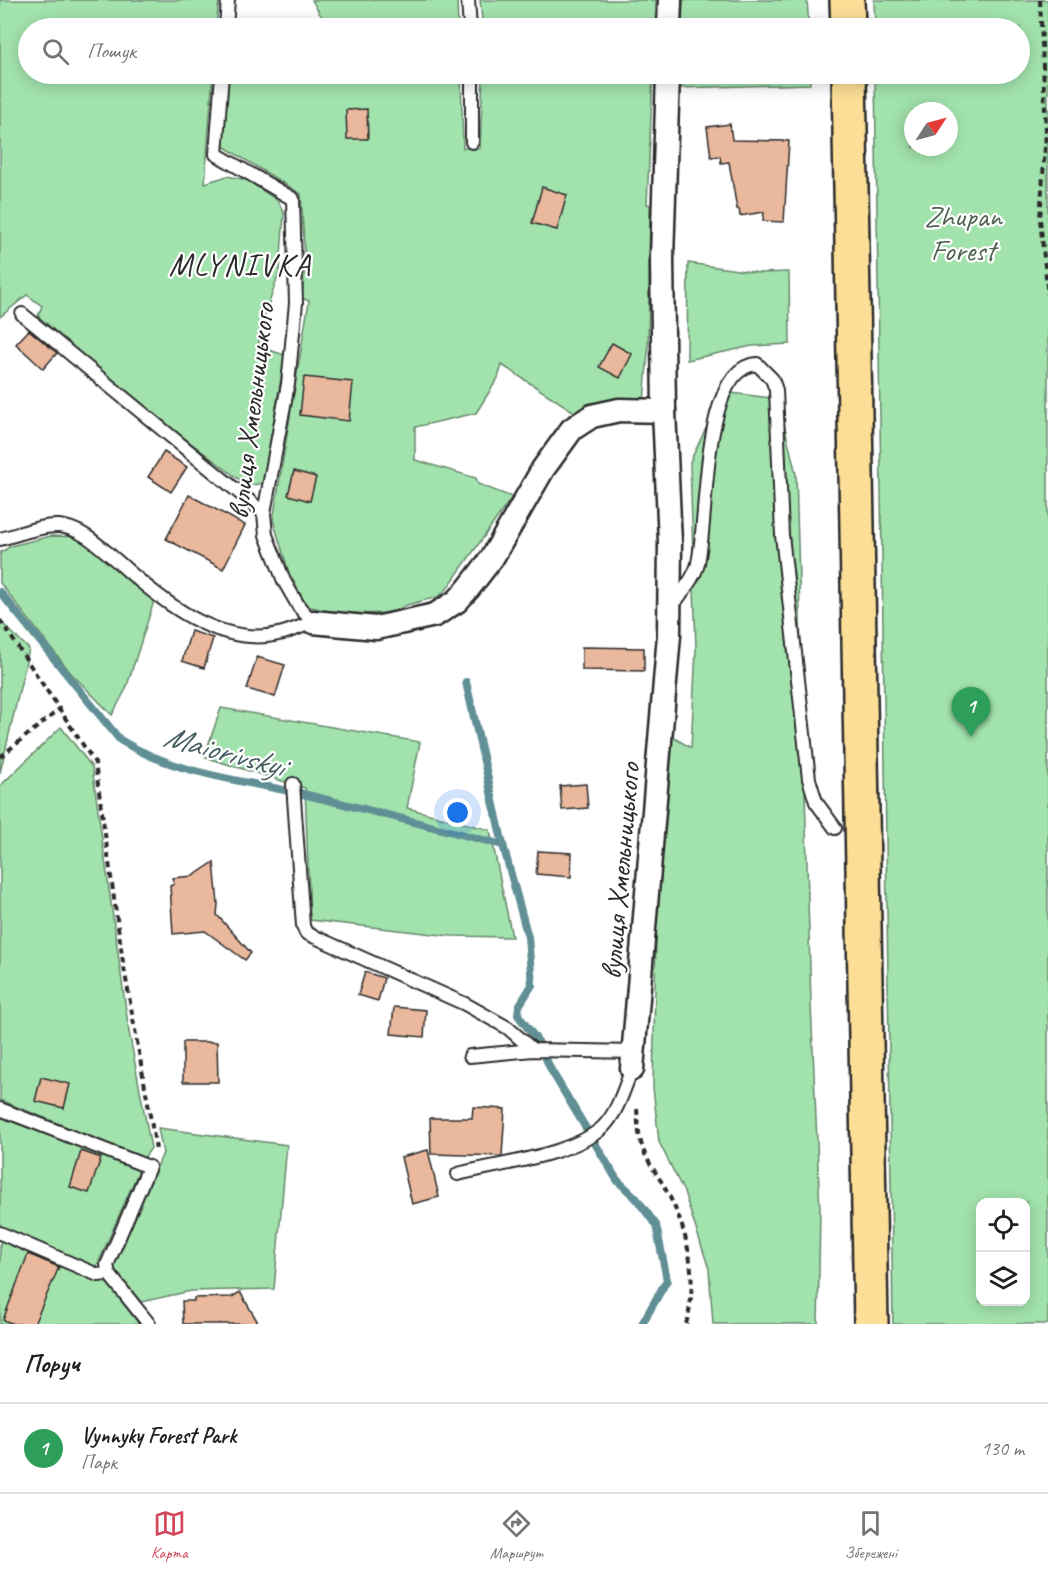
<!DOCTYPE html>
<html lang="uk">
<meta charset="utf-8">
<style>
:root{--surface:#fff;--page:#f2f2f2;--text:#202124;--muted:#757577;--line:#e0e0e0;--accent:#d1495b}
body{margin:0;font-family:Caveat,sans-serif;background:var(--page);color:var(--text)}
.controls{position:absolute;right:18px;bottom:18px;display:grid;overflow:hidden;border-radius:12px;box-shadow:0 3px 15px #0003}
.controls button{width:54px;height:54px;display:grid;place-items:center;padding:0;border:0;border-bottom:2px solid var(--line);background:var(--surface);color:var(--text);font:30px sans-serif}
.compass{position:absolute;left:904px;top:102px;width:54px;height:54px;border-radius:50%;background:var(--surface);box-shadow:0 3px 15px #0003;rotate:54deg}
.you{position:absolute;left:458px;top:813px;width:21px;height:21px;margin:-15px;border:4px solid #fff;border-radius:50%;background:#1a73e8;box-shadow:0 0 0 9px #1a73e833}
.badge{display:grid;place-items:center;width:39px;height:39px;border-radius:50%;background:var(--accent);color:#fff;font-size:20px;font-weight:700}
.pin{position:absolute;translate:-50% -50px;filter:drop-shadow(0 2px 3px #0008)}
.pin::after{content:'';position:absolute;top:32px;width:21px;height:18px;background:inherit;clip-path:polygon(0 0,100% 0,50% 100%)}
.list{margin:0;padding:0;list-style:none}
h2{display:flex;justify-content:space-between;align-items:center;height:78px;margin:0;padding:0 24px;font-size:26px}
h2 small{font-size:20px;font-weight:400;color:var(--muted)}
.list li{display:grid;grid-template-columns:39px 1fr auto;gap:18px;align-items:center;box-sizing:border-box;height:90px;padding:0 24px;border-top:2px solid var(--line)}
.list b{display:block;font-size:22px;white-space:nowrap}
.list p{margin:0;font-size:20px;white-space:nowrap;color:var(--muted)}
.list em{font-size:20px;font-style:normal;color:var(--muted)}
.icon{flex:none;width:33px;height:33px;fill:none;stroke:currentColor;stroke-width:2;stroke-linecap:round;stroke-linejoin:round}
.map{position:relative;flex:none;width:1048px;height:1324px;overflow:hidden}
.search{position:absolute;background:var(--surface);box-shadow:0 3px 15px #0003;left:18px;right:18px;top:18px;height:66px;display:flex;align-items:center;gap:15px;box-sizing:border-box;padding:0 21px;border-radius:33px;color:var(--muted);font-size:22px}
.sheet{height:168px;background:var(--surface)}
nav{display:flex;justify-content:space-around;align-items:center;box-sizing:border-box;height:84px;border-top:2px solid var(--line);background:var(--surface);font-size:16px;color:var(--muted)}
nav a{display:grid;justify-items:center;gap:3px}
nav .on{color:var(--accent)}
.map>svg:first-child{display:block}
.green{fill:#a2e3ad;stroke:#66876c;stroke-width:1.5;fill-rule:evenodd}
.lines{fill:none;stroke-linecap:round;stroke-linejoin:round}
.stream{stroke:#609096;stroke-width:8}
.building{fill:#eab89c;stroke:#2b2b2b;stroke-width:1.5}
.lane-casing{stroke:#2b2b2b;stroke-width:16}
.street-casing{stroke:#2b2b2b;stroke-width:27}
.primary-casing{stroke:#2b2b2b;stroke-width:38}
.path{stroke:#2b2b2b;stroke-width:4;stroke-dasharray:6 4.5;stroke-linecap:butt}
.lane{stroke:#fff;stroke-width:12}
.street{stroke:#fff;stroke-width:22}
.primary{stroke:#fcde96;stroke-width:33}
.labels{text-anchor:middle;dominant-baseline:central;stroke-width:4.5;stroke-linejoin:round;paint-order:stroke}
.park-label{font-size:30px;fill:#4f6252;stroke:#fff}
.street-label{font-size:30px;fill:#2b2b2b;stroke:#fff}
.neighbourhood-label{font-size:32px;letter-spacing:1.5px;fill:#2b2b2b;stroke:#fff}
.water-label{font-size:32px;font-style:italic;fill:#455d60;stroke:#fff}
</style>
<div class="map">
<svg width="1048" height="1324" viewBox="0 0 1048 1324">
<rect width="100%" height="100%" fill="#fff"/>
<filter id="ink" filterUnits="userSpaceOnUse"><feTurbulence type="fractalNoise" baseFrequency=".0167" numOctaves="2"/><feDisplacementMap in="SourceGraphic" scale="12" xChannelSelector="R" yChannelSelector="G"/><feConvolveMatrix kernelMatrix="1 2 1 2 8 2 1 2 1" color-interpolation-filters="sRGB"/></filter>
<g filter="url(#ink)">
<g class="green">
<path d="M0,0H219L216,28H28V74H213L205,183L227,176L247,180L278,201L284,213L280,270L259,333V347L285,355L263,483L248,486L135,401L38,316L42,306L27,295L0,317Z"/>
<path d="M312,0H457L458,28H328Z"/>
<path d="M480,0H656L655,28H483Z"/>
<path d="M683,0H807L809,28H682Z"/>
<path d="M874,0H1048V1324H893L875,74H1020V28H875ZM913,111H949V147H913ZM980,1202H1026V1302H980Z"/>
<path d="M229,74H461L463,148L480,149L483,74H653L647,204L650,205L648,352L644,402L579,415L502,365L498,378L476,413L415,427V460L476,478L478,484L512,497L446,590L437,597L407,605L391,613L340,614L307,606L289,573L273,520L309,301L302,298L305,262L301,194L223,146Z"/>
<path d="M680,74H810V84L680,88Z"/>
<path d="M688,263L759,273L789,272L790,344L752,346L687,360Z"/>
<path d="M723,392L778,399L796,474L811,1004L820,1211L818,1324H713L709,1269L684,1192L659,1142L653,1087L656,936H649L673,737L691,748L696,649L690,462Z"/>
<path d="M51,536L77,537L89,542L154,601L126,689L112,715L70,672L0,583V553L11,546Z"/>
<path d="M0,621L29,649L0,773Z"/>
<path d="M221,708L420,742L407,808L490,830L512,937L451,936L310,920L305,788L204,757Z"/>
<path d="M61,727L92,767L129,1032L151,1148L144,1158L0,1100V786Z"/>
<path d="M0,1117L139,1170L96,1268L0,1227Z"/>
<path d="M158,1128L287,1145L274,1289L191,1291L141,1302L113,1267L163,1153Z"/>
<path d="M0,1239L108,1284L139,1324H0Z"/>
</g>
<g class="lines">
<g class="stream">
<path d="M0,592L120,740C175,774 241,780 303,794C370,810 437,828 503,845"/>
<path d="M466,682L503,845L528,937L532,985L519,1006L518,1015L539,1043L551,1070L617,1180L636,1198L656,1225L667,1280L642,1324"/>
</g>
</g>
<g class="building">
<path d="M367,109L368,139H347L346,110Z"/>
<path d="M730,124L732,140L789,141L784,222L763,221L764,212L740,216L739,209H737L729,162L721,163L720,156L711,157L707,127Z"/>
<path d="M542,187L567,195L557,230L532,223Z"/>
<path d="M29,330L57,353L43,369L16,344Z"/>
<path d="M612,343L632,354L620,378L599,367Z"/>
<path d="M304,377L353,382L349,421L300,415Z"/>
<path d="M164,452L187,467L171,492L148,477Z"/>
<path d="M294,471L316,477L310,501L288,495Z"/>
<path d="M189,495L245,525L223,569L166,539Z"/>
<path d="M191,631L213,638L204,668L182,661Z"/>
<path d="M582,647L644,648V671L582,670Z"/>
<path d="M257,657L285,665L275,697L247,689Z"/>
<path d="M586,784L588,808L562,810L560,786Z"/>
<path d="M538,851L572,853L571,877L536,874Z"/>
<path d="M214,862L218,904L217,915L251,953L245,960L205,931L173,934L170,886L174,884L173,878L193,876Z"/>
<path d="M365,972L384,978L378,1001L358,995Z"/>
<path d="M394,1007L426,1010L424,1037L391,1034Z"/>
<path d="M183,1042H217L218,1082H183Z"/>
<path d="M41,1077L70,1084L64,1108L35,1101Z"/>
<path d="M473,1107L505,1109L502,1156L431,1154L430,1118H472Z"/>
<path d="M428,1150L439,1197L412,1204L401,1157Z"/>
<path d="M81,1151L101,1158L89,1193L70,1187Z"/>
<path d="M28,1254L59,1267L34,1324H14L3,1320Z"/>
<path d="M240,1292L259,1324H183L182,1301H194V1298L232,1297Z"/>
</g>
<g class="lines">
<defs>
<g id="lane">
<path d="M468,0L470,28"/>
<path d="M226,28L228,0"/>
<path d="M472,74V142"/>
<path d="M22,314L264,513"/>
<path d="M0,539C18,535 40,525 59,526C82,528 100,547 117,561C160,600 220,650 283,633C293,630 303,626 313,622L299,607L284,581L266,535L264,513L288,384L296,303L293,199L216,154L222,74"/>
<path d="M672,606C681,593 692,582 697,567C709,528 699,367 757,364L772,379L776,390L782,535L809,779L816,802L835,828"/>
<path d="M293,784L303,926L306,933L465,1004L508,1028L533,1050"/>
<path d="M470,1056L533,1050L635,1052"/>
<path d="M0,1109L149,1167L107,1265L109,1274L149,1324"/>
<path d="M458,1174C499,1164 573,1155 603,1127C618,1112 624,1088 632,1069"/>
<path d="M0,1233L98,1275L109,1274"/>
</g>
<g id="street">
<path d="M669,28L670,0"/>
<path d="M313,622L376,628L435,615L457,601L468,589L492,558L543,469L572,429L592,416L619,410L664,411"/>
<path d="M632,1069L669,635L670,542L664,411L662,258L668,74"/>
</g>
<g id="primary">
<path d="M847,0L848,28"/>
<path d="M849,74L871,1324"/>
</g>
</defs>
<use href="#lane" class="lane-casing"/>
<use href="#street" class="street-casing"/>
<use href="#primary" class="primary-casing"/>
<g class="path">
<path d="M1040,0L1046,132L1040,219L1048,296"/>
<path d="M0,620L95,763L123,962L156,1149"/>
<path d="M0,757L61,708"/>
<path d="M637,1109C638,1121 638,1134 642,1146C647,1163 658,1174 666,1190C688,1229 699,1280 686,1324"/>
</g>
<use href="#lane" class="lane"/>
<use href="#street" class="street"/>
<use href="#primary" class="primary"/>
</g>
</g>
<g class="labels">
<g class="park-label">
<text x="963" y="216">Zhupan<tspan x="963" dy="34">Forest</tspan></text>
</g>
<g class="street-label">
<text transform="translate(251 411) rotate(-83)">вулиця Хмельницького</text>
<text transform="translate(620 871) rotate(-85)">вулиця Хмельницького</text>
</g>
<g class="neighbourhood-label">
<text x="240" y="264">MLYNIVKA</text>
</g>
<g class="water-label">
<text transform="translate(224 751) rotate(15)">Maiorivskyi</text>
</g>
</g>
</svg>
<div class="controls">
<button><svg class="icon" aria-label="locate" viewBox="0 0 24 24"><circle cx="12" cy="12" r="6"/><path d="M12 2v4M12 18v4M2 12h4M18 12h4"/></svg></button>
<button><svg class="icon" aria-label="layers" viewBox="0 0 24 24"><path d="M12 4l9 5-9 5-9-5zM3 14l9 5 9-5"/></svg></button>
</div>
<svg class="compass" viewBox="-18 -18 36 36"><path d="M0-13l5 13h-10z" fill="#e53935"/><path d="M0 13l5-13h-10z" fill="#757577"/></svg>
<div class="you"></div>
<div class="pin badge" style="left:971px;top:737px;background:#2e9e5b">1</div>
<div class="search"><svg class="icon" aria-label="search" viewBox="0 0 24 24"><circle cx="10" cy="10" r="6"/><path d="M15 15l6 6"/></svg>Пошук</div>
</div>
<section class="sheet">
<h2>Поруч<small></small></h2>
<ul class="list">
<li><span class="badge" style="background:#2e9e5b">1</span><div><b>Vynnyky Forest Park</b><p>Парк</p></div><em>130 m</em></li>
</ul>
</section>
<nav>
<a class="on"><svg class="icon" aria-label="map" viewBox="0 0 24 24"><path d="M3 6l6-2 6 2 6-2v14l-6 2-6-2-6 2zM9 4v14M15 6v14"/></svg>Карта</a>
<a><svg class="icon" aria-label="directions" viewBox="0 0 24 24"><path d="M12 3l9 9-9 9-9-9zM9 14v-3h6M13 9l2 2-2 2"/></svg>Маршрут</a>
<a><svg class="icon" aria-label="saved" viewBox="0 0 24 24"><path d="M7 4h10v16l-5-4-5 4z"/></svg>Збережені</a>
</nav>
